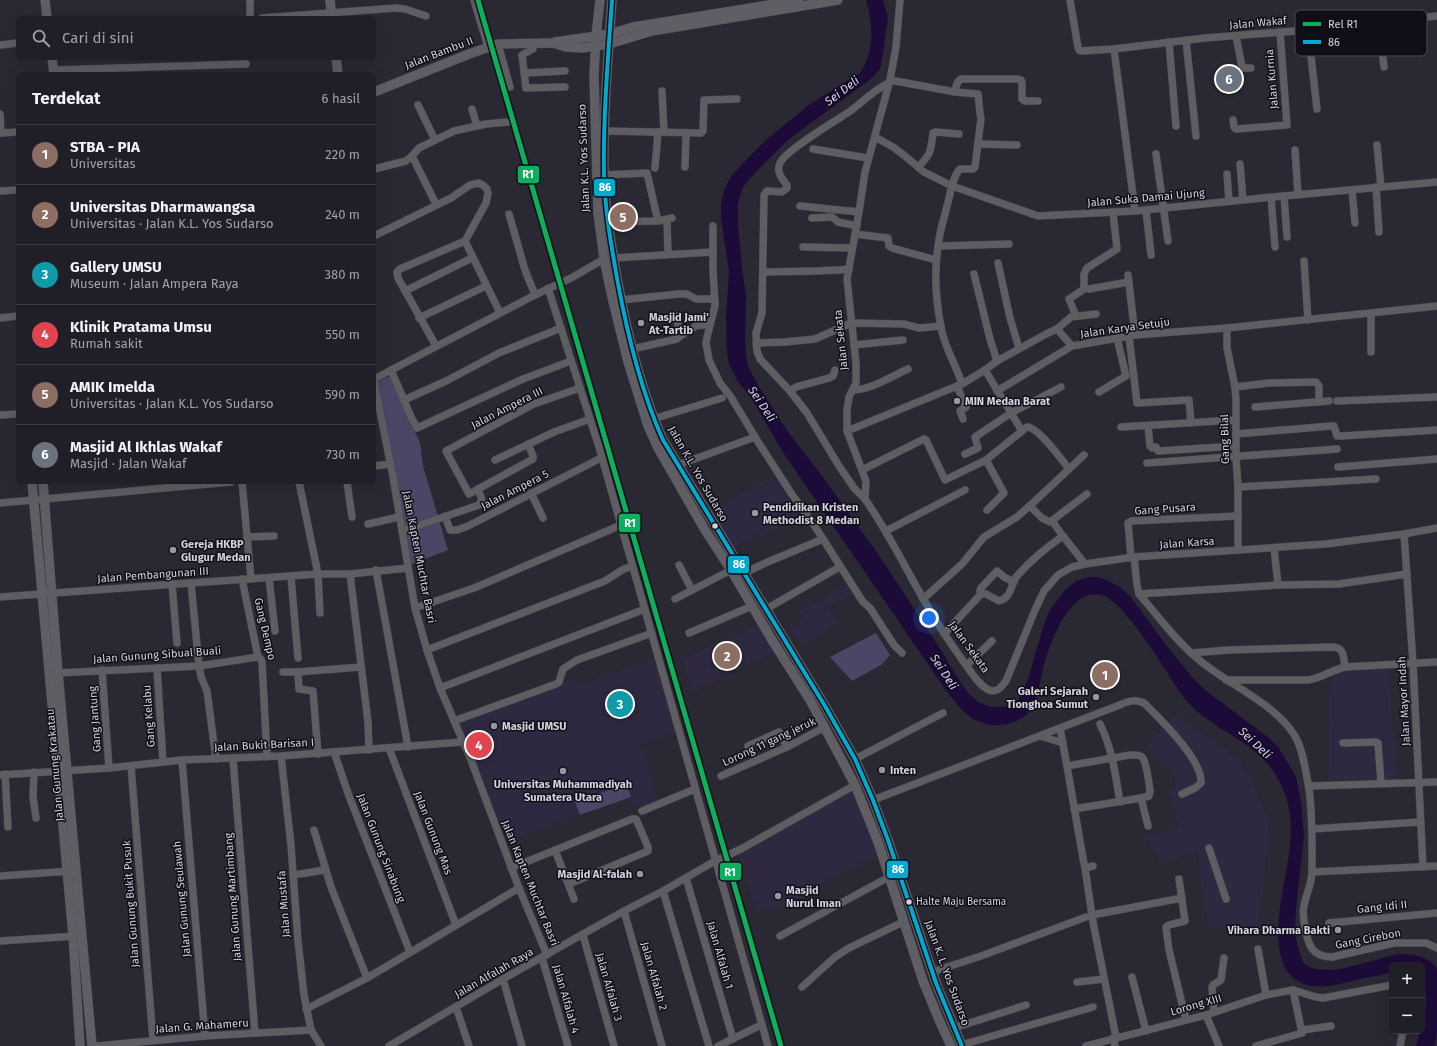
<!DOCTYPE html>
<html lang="id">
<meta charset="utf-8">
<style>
:root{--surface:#201e26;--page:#2d2b32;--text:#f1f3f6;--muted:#a2a2a7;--line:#3d3c43;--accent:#db2777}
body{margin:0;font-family:"Fira Sans",sans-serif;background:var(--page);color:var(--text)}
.controls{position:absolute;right:12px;bottom:12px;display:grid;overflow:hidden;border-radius:6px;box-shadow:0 4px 16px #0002}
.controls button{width:36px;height:36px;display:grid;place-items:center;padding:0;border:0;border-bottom:1px solid var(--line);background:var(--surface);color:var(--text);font:20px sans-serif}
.you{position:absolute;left:929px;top:618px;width:14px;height:14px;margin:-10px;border:3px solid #fff;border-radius:50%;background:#1a73e8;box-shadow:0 0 0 6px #1a73e833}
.badge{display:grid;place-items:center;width:26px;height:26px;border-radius:50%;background:var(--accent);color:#fff;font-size:13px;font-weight:700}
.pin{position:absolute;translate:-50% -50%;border:2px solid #fff;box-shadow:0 1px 4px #0006}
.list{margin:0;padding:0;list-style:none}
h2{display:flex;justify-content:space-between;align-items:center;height:52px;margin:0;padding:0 16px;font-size:17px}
h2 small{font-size:13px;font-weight:400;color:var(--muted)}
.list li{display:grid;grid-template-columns:26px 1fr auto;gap:12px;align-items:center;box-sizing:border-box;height:60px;padding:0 16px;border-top:1px solid var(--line)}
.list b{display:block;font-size:15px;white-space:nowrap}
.list p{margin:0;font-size:13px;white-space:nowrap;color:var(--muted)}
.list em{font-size:13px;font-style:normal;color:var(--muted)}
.icon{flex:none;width:22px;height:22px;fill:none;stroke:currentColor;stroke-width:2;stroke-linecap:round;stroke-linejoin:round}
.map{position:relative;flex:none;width:1437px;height:1046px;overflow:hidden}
.search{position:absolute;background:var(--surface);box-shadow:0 4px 16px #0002;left:16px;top:16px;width:360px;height:44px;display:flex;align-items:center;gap:10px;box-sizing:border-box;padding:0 14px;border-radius:6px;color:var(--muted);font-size:15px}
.panel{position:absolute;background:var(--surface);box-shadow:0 4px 16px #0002;left:16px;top:72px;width:360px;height:412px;border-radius:6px}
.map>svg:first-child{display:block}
.built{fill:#2e2840}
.green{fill:#4d4565}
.water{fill:#1c0b38}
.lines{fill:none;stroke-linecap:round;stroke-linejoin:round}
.minor-casing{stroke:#46444d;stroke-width:8}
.major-casing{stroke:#46444d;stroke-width:10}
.minor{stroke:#5e5d62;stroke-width:7}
.major{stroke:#605e65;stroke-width:9}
.bus-1-casing{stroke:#100e17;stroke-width:7}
.bus-1{stroke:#00a9ce;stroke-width:4}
.rail-1-casing{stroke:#100e17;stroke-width:8}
.rail-1{stroke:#0daf5c;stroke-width:5}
.poi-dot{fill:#9896a2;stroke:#100e17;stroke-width:1.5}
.bus-dot{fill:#d3d1de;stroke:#100e17;stroke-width:1.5}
.labels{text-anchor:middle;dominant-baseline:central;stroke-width:3;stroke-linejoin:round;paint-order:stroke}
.bus-label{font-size:10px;fill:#d3d1de;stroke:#100e17;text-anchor:start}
.street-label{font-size:11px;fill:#d3d1de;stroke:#100e17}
.poi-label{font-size:11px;font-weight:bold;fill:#d3d1de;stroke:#100e17;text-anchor:start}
.water-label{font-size:12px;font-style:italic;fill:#d6cafd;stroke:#100e17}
.key{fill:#100e17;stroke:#4a4853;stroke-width:1}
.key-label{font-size:11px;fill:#d3d1de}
.line-badge{stroke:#100e17;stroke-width:1.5}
.badge-label{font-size:11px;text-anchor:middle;font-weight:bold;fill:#fff}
</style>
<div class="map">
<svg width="1437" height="1046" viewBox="0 0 1437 1046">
<rect width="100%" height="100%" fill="#2a2832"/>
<g class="built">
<path d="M774,475L799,514L762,536L759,534L734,548L712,511Z"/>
<path d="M847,584L852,593L828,607L837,624L800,645L789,627L802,620L798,612Z"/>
<path d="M758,624L775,652L692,692L682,659Z"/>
<path d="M657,658L677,733L641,744L658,800L635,808L631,797L505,842L456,722L568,681L586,682Z"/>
<path d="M1388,668L1397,780L1328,781L1330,681L1336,670Z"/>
<path d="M1176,714L1240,761L1254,786L1267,817L1269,828L1263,895L1259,901L1260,926L1208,930L1197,852L1161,863L1146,836L1178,827L1170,791L1176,788L1174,774L1147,746Z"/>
<path d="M853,790L878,856L830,879L784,906L757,913L738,853Z"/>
</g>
<g class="green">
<path d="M390,376L420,443L423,466L448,550L410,565L377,382Z"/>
<path d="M876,633L890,655L881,665L852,681L830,657Z"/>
<path d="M626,784L631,797L580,815L575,802Z"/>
</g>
<path class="water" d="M866,0H883L888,17L883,53L880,69L871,79L789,139L752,176L743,187L740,196L738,204V224L742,268L746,296L745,339L746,354L748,366L759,387L786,429L825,480L878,554L939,647L961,683L969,694L978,702L991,707H999L1009,706L1019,699L1028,679L1044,624L1050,610L1066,589L1076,581L1088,577H1097L1107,580L1120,587L1130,596L1169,649L1192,677L1205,690L1269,738L1279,748L1296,777L1301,801L1304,836L1296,910L1295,929L1297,944L1303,962L1307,966L1315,969L1333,970L1345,968L1399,954C1413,954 1429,956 1437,969V1033L1435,1046H1416L1420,1031H1422V1023L1426,1005V993L1422,984V965H1392V973C1380,975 1368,977 1356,980C1340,984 1324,989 1307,985C1259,972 1285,887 1289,854C1291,839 1292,823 1289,809C1285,788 1274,767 1257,753C1236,735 1201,720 1185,699C1168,676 1126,601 1101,595C1069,587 1049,646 1043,669C1039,683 1039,700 1029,712C1022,720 1011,724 1000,725C973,727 960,708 945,689L782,451L752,399L737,380L729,364L727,353L726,318L729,271L721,218V203L725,188L732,175L748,158L765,141L810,104L860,73C875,51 873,24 866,0Z"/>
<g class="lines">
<defs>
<g id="minor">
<path d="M250,0V18"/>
<path d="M474,0L488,47"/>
<path d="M900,0L896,47L890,80L865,172L859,212L847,279L856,363V383L849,397L847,410V431L866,481L865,499L867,502C896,544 916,591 944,633C950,643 957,652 963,661C970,670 978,685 989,690C998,693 1002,686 1006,681L1035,610L1044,591L1058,575L1072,567L1085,564L1134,557L1326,544L1404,534L1437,528"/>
<path d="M1070,0L1078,47L1079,50L1081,51L1114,49L1205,38L1308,30L1437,16"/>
<path d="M262,18L396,8L405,9L426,16"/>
<path d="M1379,22L1384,67"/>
<path d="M1308,30L1317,109"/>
<path d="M1236,36L1242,67L1243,68H1251"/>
<path d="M1186,40L1196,136"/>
<path d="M1169,42L1176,126"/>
<path d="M533,43V49L522,55L526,88L565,87"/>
<path d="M498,44L510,87"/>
<path d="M0,45L18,43"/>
<path d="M1114,49L1135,211"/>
<path d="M53,70L246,64"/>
<path d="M524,73L565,71"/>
<path d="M890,80L955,92L978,94L980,113L981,119L975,167L973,169H960C953,175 950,196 947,206C944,219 939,233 938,247C934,273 936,301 941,327C944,347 956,364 962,384"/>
<path d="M662,91L664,132"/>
<path d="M955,92C956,87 956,82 961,79H1017L1021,80L1022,82V99L1025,101H1038"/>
<path d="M418,105L435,140"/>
<path d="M472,109L477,126"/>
<path d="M0,114L1,133"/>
<path d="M1233,120L1234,127L1236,129L1287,125L1280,32"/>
<path d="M604,131L701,133L703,131L704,100L737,99"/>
<path d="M0,133L18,132"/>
<path d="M875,137L893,147L905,156L924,172L952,186L1038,216L1135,211L1273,197L1437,182"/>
<path d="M979,144L1017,145"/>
<path d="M1377,145L1381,187"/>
<path d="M813,149L868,158"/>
<path d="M1295,150L1298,195"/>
<path d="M1156,154L1168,241"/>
<path d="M412,156L436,204"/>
<path d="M1240,164L1243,200"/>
<path d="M685,167L686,133"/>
<path d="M918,167C931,154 931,151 933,133L935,132L959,134"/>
<path d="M655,168L658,132"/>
<path d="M374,169L406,161L412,156L419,148L454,131L486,124L508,122"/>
<path d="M1227,174L1229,201"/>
<path d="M604,175L647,173L658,221"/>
<path d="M1376,187L1379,232"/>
<path d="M1352,190L1355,223"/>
<path d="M0,191L18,190"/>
<path d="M1284,196L1287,237"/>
<path d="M1271,197L1275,247"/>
<path d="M800,206L859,212"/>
<path d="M1146,210L1151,255"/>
<path d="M509,214L525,270L535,295"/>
<path d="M812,218L832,217L838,222L857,226"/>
<path d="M667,220L668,254"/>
<path d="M607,222L658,221L672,218"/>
<path d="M855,234L888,238L889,246L892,248L936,260"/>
<path d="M374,236L451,198L470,185L479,183L484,186L487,189L488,194L486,203L465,241L500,313"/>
<path d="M938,246L1009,244"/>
<path d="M803,247L852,248"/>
<path d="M613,258L713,252"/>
<path d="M1304,261L1308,320"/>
<path d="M998,263L1010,318L1019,348"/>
<path d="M763,272C792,271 820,272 849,269"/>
<path d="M974,274L990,339L997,361"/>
<path d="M1128,275L1135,335"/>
<path d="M548,288L599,447L768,1046"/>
<path d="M1089,289L1129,282"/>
<path d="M405,291L472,258"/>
<path d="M621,300L678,294H687L696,299H715"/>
<path d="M1371,314V352"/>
<path d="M1076,316L1069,299L1084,289V274L1087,268L1117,249L1113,212"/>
<path d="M0,318L18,316"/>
<path d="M419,318L486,286"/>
<path d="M1227,328V348L1235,387L1236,400V457L1238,487V550"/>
<path d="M1057,329L1071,317L1096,314"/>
<path d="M1129,336L1137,403L1189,400L1191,423"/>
<path d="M679,337L696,326L710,324"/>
<path d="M756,343L785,342L815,339L851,323L904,324L919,328L941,326"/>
<path d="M854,345L903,340"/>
<path d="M436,346L398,278L397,272L400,269L465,241"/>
<path d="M632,349L677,339L679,337L677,316"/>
<path d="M391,370L412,419L417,428L523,379L571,361"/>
<path d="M374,379L535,295L571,278L604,259"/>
<path d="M374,381L393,477L415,608L427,650L440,688L471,760L519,888L547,955"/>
<path d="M957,386L966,407L960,411L963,419"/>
<path d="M1235,387L1269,383L1316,382L1319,386V402"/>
<path d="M853,390C873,389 890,377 908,369"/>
<path d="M790,391L796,387L829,378L833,376L835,370"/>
<path d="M997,391L1072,346"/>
<path d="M1099,392L1126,376L1117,338"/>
<path d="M404,400L446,381L499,353L561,328"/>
<path d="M1337,401L1437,397"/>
<path d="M1255,407L1329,401"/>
<path d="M0,415L18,414"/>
<path d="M653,419L722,398"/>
<path d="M1148,426L1150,446L1152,448L1156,447L1158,451L1236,446"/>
<path d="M1121,427L1236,420"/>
<path d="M847,431L962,384L985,370L997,361L1048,333L1057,329L1072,346L1135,335L1227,328L1437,306"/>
<path d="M1022,431L1027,427C1038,427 1062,460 1069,469"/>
<path d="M1236,434L1331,426H1334L1337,436H1341L1437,430"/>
<path d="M528,444L533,456V459L469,494L446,451L534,404L580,388"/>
<path d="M965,454L978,448L975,437L1011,413L1061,387"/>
<path d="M495,460L554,432L590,419"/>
<path d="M986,460L1004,493L987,510"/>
<path d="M1147,463L1337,449"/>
<path d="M678,465L755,437L731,397L720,383L709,360L706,343L707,337L715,306L713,269V226"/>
<path d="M374,466L390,464"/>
<path d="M1338,467L1437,459"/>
<path d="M862,470L924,439L926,440L945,480L986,460L1022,431L985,370"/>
<path d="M242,482L251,579"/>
<path d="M299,482L318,574L320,613"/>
<path d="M347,482L352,517"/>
<path d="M1238,487L1376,479"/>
<path d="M531,493L543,518"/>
<path d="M865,499L854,488L839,466L807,413L790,391L760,359L757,351L756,333L762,313L764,195L767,191L782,192L787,188V185C782,179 776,172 780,163C785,151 835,121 849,112C863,102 873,90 889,83"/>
<path d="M0,503L231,482"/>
<path d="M1030,506L1042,518L1050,522L1087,494"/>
<path d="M445,516L450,530H457L468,526L601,458"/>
<path d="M1052,521L1063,536L1085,564"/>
<path d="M368,524L399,517"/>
<path d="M402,531L479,505L482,500L478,489"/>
<path d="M886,531L965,490"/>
<path d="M1404,534L1413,663L1423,867"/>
<path d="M247,537L274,536"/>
<path d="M823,539L863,602L870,608L894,645L902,653"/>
<path d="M1274,548L1278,585"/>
<path d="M1131,557L1128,523L1131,521L1238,516"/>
<path d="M1134,557L1137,585L1139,594C1158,616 1176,641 1198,659C1228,685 1275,703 1295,736C1303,750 1305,768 1308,783C1313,809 1312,844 1312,871C1312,884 1306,894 1304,906C1302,913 1304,920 1305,927C1308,945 1312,957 1332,957L1394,943H1426L1437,948"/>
<path d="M679,565L692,590"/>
<path d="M376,570L408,747"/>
<path d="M744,573L770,561L823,539L812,522L791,493L755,437"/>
<path d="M350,574L368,722L369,750"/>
<path d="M291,577L298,658"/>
<path d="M269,578L275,631"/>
<path d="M242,579L258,657L261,659L262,662L267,757"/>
<path d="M191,583L199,666L201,677L207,691L216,759"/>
<path d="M172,584L177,643"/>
<path d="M982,594L980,591L981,588L997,571L1004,577L1014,582"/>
<path d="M1139,594L1278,585L1339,584L1407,574"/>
<path d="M0,597L191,583L318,574H350L408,568"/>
<path d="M675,599L731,570"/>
<path d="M923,599L962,564L984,537L1017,517L1035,501L1084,455"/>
<path d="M415,608L474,588L621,525"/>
<path d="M766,609L836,569"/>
<path d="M689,633L752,606"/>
<path d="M944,634L981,594H986L999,601C1013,597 1010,584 1017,576C1030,561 1047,547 1063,536"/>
<path d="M427,650L605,581L622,570L632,566"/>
<path d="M1191,653L1229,650L1333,647C1345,648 1343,657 1345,667"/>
<path d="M967,665L992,641"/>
<path d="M157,668L163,762"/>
<path d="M102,670L109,768"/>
<path d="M283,672H298"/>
<path d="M58,673L199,666L258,657"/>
<path d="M1226,680H1308C1322,678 1331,670 1345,667L1437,662"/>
<path d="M440,688L645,609"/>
<path d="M454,721L556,684L559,682L563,669L577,660L652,633"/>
<path d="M1100,724C1113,751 1115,773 1120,802"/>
<path d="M1060,728L1067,766L1084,864"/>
<path d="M1040,736L1063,743"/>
<path d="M1343,743L1376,742L1378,743L1381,783"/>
<path d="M748,746L779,732L787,747"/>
<path d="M389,748L456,925"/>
<path d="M334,752L349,796L410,952"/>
<path d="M318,754L313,691L299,689L298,672L361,667"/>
<path d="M281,756L291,845L298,941L304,995L311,1030L321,1046"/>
<path d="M233,759L255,1033"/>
<path d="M855,759L943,713"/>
<path d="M182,760L205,1036"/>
<path d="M131,766L153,1040"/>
<path d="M1067,766L1130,755C1134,755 1139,754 1142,757C1147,762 1149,784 1150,791L1149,796L1141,798"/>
<path d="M34,772L33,797L36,818"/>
<path d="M5,774L8,827"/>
<path d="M0,775L109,768L182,760L281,756L462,742"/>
<path d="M721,776L787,747L825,727"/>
<path d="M1309,786L1437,782"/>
<path d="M873,800L1117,706C1127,702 1134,698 1144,703C1160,719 1203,760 1201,783L1195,788L1182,794"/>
<path d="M1074,809L1141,798L1148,826"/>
<path d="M642,811L695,789"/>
<path d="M1312,829L1420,822"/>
<path d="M314,830L331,887L367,978"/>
<path d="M1209,848L1226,899"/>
<path d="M555,850L574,899"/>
<path d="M1093,866L1085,868L1093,922L1116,1037"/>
<path d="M511,868L632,819H636L648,847V851L569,884"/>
<path d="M1312,872L1437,866"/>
<path d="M293,875L325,870"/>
<path d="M0,876L71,871"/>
<path d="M686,878L733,1039"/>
<path d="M1179,879L1185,921L1169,925L1166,927L1169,950L1186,1020"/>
<path d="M663,891L709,1046"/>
<path d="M624,911L662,1046"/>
<path d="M1092,915L1182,898"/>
<path d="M1329,923L1437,913"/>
<path d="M583,935L614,1046"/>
<path d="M780,936L889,877"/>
<path d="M0,941L77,936"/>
<path d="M1258,949L1266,995"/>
<path d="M542,958L568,1046"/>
<path d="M932,972L981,956L1086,917"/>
<path d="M1132,977L1146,1031"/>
<path d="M503,979L522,1046"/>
<path d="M1077,982L1104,979"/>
<path d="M802,987L835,957L849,948L903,922"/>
<path d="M456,1007L469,1046"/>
<path d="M306,1009L367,978L519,888"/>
<path d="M1214,1012L1212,987L1213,985L1221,980L1224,958"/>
<path d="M1206,1015L1219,1046"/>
<path d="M954,1028L1026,1005"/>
<path d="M1302,1030L1331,1026"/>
<path d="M1113,1038L1115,1046"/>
<path d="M961,1045L1093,1007"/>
<path d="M96,1046L205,1036L311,1030"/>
<path d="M389,1046L503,979L624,911L663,891L715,861L741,849L855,785"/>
<path d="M718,1046L761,1025"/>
<path d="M1086,1046L1206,1015L1266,995L1293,990"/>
<path d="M1256,1046L1302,1033L1293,990L1316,997L1323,998L1392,985"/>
<path d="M1400,1046L1403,1031"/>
</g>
<g id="major">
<path d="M45,0L47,18"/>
<path d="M330,0L332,18"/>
<path d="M600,0L596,36L594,76L598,213L604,259L612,297L628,362L648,426L658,448L705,530L731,570L772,640L810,700L855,785L878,842L923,981L940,1022L951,1046"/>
<path d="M612,0C608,58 603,117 604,175C605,210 611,244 617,278C627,333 640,389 663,440L825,706L855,759L873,800L888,840L936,983L962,1046"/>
<path d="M555,42L610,34L633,27L799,0"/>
<path d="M52,58L54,74"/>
<path d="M336,58L338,74"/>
<path d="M374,92L469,54L498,44L553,43L566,47L583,48L609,44L652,31L838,0"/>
<path d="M32,482L73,936L80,1046"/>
<path d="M43,482L58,673L92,1046"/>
</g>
</defs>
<use href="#minor" class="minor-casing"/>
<use href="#major" class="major-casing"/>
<use href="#minor" class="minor"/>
<use href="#major" class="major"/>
<defs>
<path id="bus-1" d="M612,0C608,58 603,117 604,175C605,210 611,244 617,278C627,333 640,389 663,440L825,706L855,759L873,800L888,840L936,983L962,1046"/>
</defs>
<use href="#bus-1" class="bus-1-casing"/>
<use href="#bus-1" class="bus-1"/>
<defs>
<path id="rail-1" d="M478,0L781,1046"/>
</defs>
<use href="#rail-1" class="rail-1-casing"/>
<use href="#rail-1" class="rail-1"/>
</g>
<g class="poi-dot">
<circle cx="641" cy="323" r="4"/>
<circle cx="957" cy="401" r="4"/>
<circle cx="755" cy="513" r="4"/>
<circle cx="173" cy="550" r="4"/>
<circle cx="1096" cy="697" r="4"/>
<circle cx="494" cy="726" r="4"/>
<circle cx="882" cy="770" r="4"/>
<circle cx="563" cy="771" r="4"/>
<circle cx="640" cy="874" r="4"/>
<circle cx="778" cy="896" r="4"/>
<circle cx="1338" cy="930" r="4"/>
</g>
<g class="bus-dot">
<circle cx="715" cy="526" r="3.5"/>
<circle cx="909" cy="902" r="3.5"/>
</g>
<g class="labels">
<g class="bus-label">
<text x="916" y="902">Halte Maju Bersama</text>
</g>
<g class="street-label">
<text transform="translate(1258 23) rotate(-5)">Jalan Wakaf</text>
<text transform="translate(439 53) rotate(-21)">Jalan Bambu II</text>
<text transform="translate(1272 79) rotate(-95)">Jalan Kurnia</text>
<text transform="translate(584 158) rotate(-92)">Jalan K.L. Yos Sudarso</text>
<text transform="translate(1146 198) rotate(-5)">Jalan Suka Damai Ujung</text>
<text transform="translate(1125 328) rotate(-8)">Jalan Karya Setuju</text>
<text transform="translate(841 340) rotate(-96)">Jalan Sekata</text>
<text transform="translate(507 408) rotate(-27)">Jalan Ampera III</text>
<text transform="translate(1225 439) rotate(-91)">Gang Bilal</text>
<text transform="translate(698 474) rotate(60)">Jalan K.L. Yos Sudarso</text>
<text transform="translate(515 490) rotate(-27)">Jalan Ampera 5</text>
<text transform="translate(1165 509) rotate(-4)">Gang Pusara</text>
<text transform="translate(1187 543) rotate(-4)">Jalan Karsa</text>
<text transform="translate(419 557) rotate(79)">Jalan Kapten Muchtar Basri</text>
<text transform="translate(153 575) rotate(-4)">Jalan Pembangunan III</text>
<text transform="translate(265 629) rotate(77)">Gang Dempo</text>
<text transform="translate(969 647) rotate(54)">Jalan Sekata</text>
<text transform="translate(157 655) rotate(-4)">Jalan Gunung Sibual Buali</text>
<text transform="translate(1404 701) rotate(-93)">Jalan Mayor Indah</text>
<text transform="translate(149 716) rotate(-94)">Gang Kelabu</text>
<text transform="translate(95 719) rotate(-94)">Gang Jantung</text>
<text transform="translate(769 742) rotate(-25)">Lorong 11 gang jeruk</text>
<text transform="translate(264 745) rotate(-3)">Jalan Bukit Barisan I</text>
<text transform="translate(55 765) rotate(-95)">Jalan Gunung Krakatau</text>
<text transform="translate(433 833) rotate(69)">Jalan Gunung Mas</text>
<text transform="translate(381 848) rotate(69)">Jalan Gunung Sinabung</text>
<text transform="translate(530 883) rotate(68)">Jalan Kapten Muchtar Basri</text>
<text transform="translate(233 897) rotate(-94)">Jalan Gunung Martimbang</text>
<text transform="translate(182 899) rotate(-95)">Jalan Gunung Seulawah</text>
<text transform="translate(131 904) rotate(-94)">Jalan Gunung Bukit Pusuk</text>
<text transform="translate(284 904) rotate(-94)">Jalan Mustafa</text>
<text transform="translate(1382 907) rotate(-6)">Gang Idi II</text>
<text transform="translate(1368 939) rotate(-11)">Gang Cirebon</text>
<text transform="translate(720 955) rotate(74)">Jalan Alfalah 1</text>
<text transform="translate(494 973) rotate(-30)">Jalan Alfalah Raya</text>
<text transform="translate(947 973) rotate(70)">Jalan K. L. Yos Sudarso</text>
<text transform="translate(654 976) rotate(74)">Jalan Alfalah 2</text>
<text transform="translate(609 987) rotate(74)">Jalan Alfalah 3</text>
<text transform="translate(566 999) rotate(74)">Jalan Alfalah 4</text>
<text transform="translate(1196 1005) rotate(-16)">Lorong XIII</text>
<text transform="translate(202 1026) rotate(-4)">Jalan G. Mahameru</text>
</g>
<g class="poi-label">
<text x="649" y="317">Masjid Jami'<tspan x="649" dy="13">At-Tartib</tspan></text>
<text x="965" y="401">MIN Medan Barat</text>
<text x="763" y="507">Pendidikan Kristen<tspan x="763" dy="13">Methodist 8 Medan</tspan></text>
<text x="181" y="544">Gereja HKBP<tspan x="181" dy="13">Glugur Medan</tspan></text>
<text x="1088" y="691" text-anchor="end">Galeri Sejarah<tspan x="1088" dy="13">Tionghoa Sumut</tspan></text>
<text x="502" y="726">Masjid UMSU</text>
<text x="890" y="770">Inten</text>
<text x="563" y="784" text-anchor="middle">Universitas Muhammadiyah<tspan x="563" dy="13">Sumatera Utara</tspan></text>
<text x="632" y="874" text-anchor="end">Masjid Al-falah</text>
<text x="786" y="890">Masjid<tspan x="786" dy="13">Nurul Iman</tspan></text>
<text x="1330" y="930" text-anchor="end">Vihara Dharma Bakti</text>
</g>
<g class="water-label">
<text transform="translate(842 91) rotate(-37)">Sei Deli</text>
<text transform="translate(762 404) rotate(56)">Sei Deli</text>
<text transform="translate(944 672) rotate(57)">Sei Deli</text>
<text transform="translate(1255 743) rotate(43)">Sei Deli</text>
</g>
</g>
<rect x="1295" y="10" width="132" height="46" rx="6" class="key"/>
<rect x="1303" y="22" width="18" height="4" fill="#0daf5c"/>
<rect x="1303" y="40" width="18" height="4" fill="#00a9ce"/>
<g class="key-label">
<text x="1328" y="28">Rel R1</text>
<text x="1328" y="46">86</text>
</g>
<g class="line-badge">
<rect x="517" y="165" width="23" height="19" rx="4" fill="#0daf5c"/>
<rect x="593" y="178" width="23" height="19" rx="4" fill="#00a9ce"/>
<rect x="618" y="513" width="23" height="20" rx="4" fill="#0daf5c"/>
<rect x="727" y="555" width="23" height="19" rx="4" fill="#00a9ce"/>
<rect x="886" y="860" width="23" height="19" rx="4" fill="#00a9ce"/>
<rect x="719" y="862" width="23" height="19" rx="4" fill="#0daf5c"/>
</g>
<g class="badge-label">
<text x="528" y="178">R1</text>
<text x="605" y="191">86</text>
<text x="630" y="527">R1</text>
<text x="739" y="568">86</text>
<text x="898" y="873">86</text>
<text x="730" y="876">R1</text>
</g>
</svg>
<div class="controls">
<button>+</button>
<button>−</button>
</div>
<div class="you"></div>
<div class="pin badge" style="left:1105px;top:675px;background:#8d6e63">1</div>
<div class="pin badge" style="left:727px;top:656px;background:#8d6e63">2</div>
<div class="pin badge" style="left:620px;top:704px;background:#0f9aa8">3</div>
<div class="pin badge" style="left:479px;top:745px;background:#e0444e">4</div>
<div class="pin badge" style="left:623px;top:217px;background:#8d6e63">5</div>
<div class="pin badge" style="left:1229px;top:79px;background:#6b7280">6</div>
<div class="search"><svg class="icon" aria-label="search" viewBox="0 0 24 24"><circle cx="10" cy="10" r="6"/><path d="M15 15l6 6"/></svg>Cari di sini</div>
<section class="panel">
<h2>Terdekat<small>6 hasil</small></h2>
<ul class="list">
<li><span class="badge" style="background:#8d6e63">1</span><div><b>STBA - PIA</b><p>Universitas</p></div><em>220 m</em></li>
<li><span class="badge" style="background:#8d6e63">2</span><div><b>Universitas Dharmawangsa</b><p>Universitas · Jalan K.L. Yos Sudarso</p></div><em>240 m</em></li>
<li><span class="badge" style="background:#0f9aa8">3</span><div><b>Gallery UMSU</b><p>Museum · Jalan Ampera Raya</p></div><em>380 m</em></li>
<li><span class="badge" style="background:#e0444e">4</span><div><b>Klinik Pratama Umsu</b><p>Rumah sakit</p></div><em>550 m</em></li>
<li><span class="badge" style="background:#8d6e63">5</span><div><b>AMIK Imelda</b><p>Universitas · Jalan K.L. Yos Sudarso</p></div><em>590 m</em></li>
<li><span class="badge" style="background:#6b7280">6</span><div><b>Masjid Al Ikhlas Wakaf</b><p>Masjid · Jalan Wakaf</p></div><em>730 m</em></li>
</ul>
</section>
</div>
